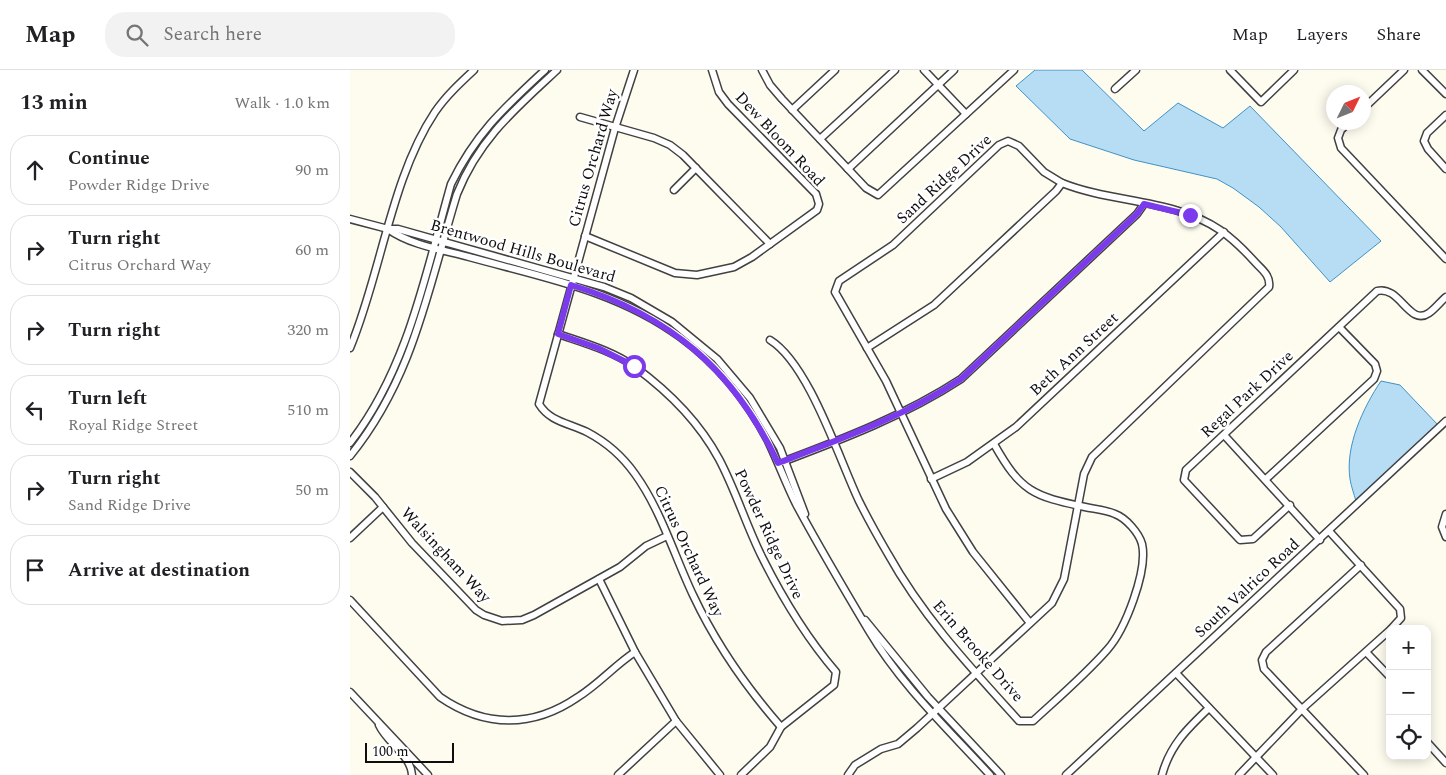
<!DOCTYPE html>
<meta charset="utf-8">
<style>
:root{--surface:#fff;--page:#f2f2f2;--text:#202124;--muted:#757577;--line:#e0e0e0}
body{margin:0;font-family:Spectral,serif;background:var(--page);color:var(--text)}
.controls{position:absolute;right:15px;bottom:15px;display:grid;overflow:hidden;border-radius:10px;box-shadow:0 2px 12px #0003}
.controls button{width:45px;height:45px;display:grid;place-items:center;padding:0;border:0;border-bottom:1px solid var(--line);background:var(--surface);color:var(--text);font:25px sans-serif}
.compass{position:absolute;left:976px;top:15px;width:45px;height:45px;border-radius:50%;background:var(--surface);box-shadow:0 2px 12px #0003;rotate:47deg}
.scale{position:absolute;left:15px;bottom:12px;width:89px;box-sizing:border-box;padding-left:5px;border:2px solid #0e0e0e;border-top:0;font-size:14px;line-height:18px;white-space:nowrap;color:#0e0e0e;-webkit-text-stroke:4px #fff;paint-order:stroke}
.stop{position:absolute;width:15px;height:15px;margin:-11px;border:4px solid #7c3aed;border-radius:50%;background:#fff}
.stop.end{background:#7c3aed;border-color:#fff;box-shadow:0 1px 5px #0008}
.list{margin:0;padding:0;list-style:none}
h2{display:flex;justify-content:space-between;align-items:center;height:65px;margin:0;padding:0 20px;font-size:21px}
h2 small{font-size:16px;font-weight:400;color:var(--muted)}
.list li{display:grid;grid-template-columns:32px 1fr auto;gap:15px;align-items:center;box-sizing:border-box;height:70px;margin:0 10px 10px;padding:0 10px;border:1px solid var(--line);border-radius:20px}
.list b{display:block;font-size:19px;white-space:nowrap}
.list p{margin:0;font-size:16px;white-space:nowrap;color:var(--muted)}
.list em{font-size:16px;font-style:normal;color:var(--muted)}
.icon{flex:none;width:28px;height:28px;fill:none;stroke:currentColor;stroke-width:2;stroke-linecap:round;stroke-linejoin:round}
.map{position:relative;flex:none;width:1096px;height:705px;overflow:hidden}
header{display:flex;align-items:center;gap:30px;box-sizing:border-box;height:70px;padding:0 25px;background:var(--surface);border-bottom:1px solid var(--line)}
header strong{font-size:24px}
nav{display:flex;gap:28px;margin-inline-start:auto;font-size:18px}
.search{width:350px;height:45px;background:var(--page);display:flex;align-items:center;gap:12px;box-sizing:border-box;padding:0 18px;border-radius:20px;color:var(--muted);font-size:19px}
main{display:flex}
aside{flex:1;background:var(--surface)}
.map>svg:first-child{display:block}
.water{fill:#b6ddf3;stroke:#4093c7}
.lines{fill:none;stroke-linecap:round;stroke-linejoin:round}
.minor-casing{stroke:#414141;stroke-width:9}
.minor{stroke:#fff;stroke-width:6}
.route{stroke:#7c3aed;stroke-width:6}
.labels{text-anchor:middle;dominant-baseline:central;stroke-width:5;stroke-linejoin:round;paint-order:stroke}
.street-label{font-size:16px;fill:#0e0e0e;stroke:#fff}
</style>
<header>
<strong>Map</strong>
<div class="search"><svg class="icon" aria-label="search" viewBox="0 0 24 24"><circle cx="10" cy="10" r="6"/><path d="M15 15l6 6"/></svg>Search here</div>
<nav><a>Map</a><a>Layers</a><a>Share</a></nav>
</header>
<main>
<aside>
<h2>13 min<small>Walk · 1.0 km</small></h2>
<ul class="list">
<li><svg class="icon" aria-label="ahead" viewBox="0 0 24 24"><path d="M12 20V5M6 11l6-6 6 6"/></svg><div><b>Continue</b><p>Powder Ridge Drive</p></div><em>90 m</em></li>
<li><svg class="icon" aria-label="right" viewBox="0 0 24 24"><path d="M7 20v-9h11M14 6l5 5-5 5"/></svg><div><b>Turn right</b><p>Citrus Orchard Way</p></div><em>60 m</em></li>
<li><svg class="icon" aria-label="right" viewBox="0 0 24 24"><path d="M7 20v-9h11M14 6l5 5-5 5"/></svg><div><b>Turn right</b></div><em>320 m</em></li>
<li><svg class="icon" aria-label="left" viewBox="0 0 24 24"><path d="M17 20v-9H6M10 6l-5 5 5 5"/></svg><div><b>Turn left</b><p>Royal Ridge Street</p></div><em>510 m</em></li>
<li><svg class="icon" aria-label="right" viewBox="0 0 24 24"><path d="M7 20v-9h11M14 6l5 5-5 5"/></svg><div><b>Turn right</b><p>Sand Ridge Drive</p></div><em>50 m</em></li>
<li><svg class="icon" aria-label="arrive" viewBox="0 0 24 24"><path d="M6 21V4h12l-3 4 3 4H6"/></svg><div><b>Arrive at destination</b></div></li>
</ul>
</aside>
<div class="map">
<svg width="1096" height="705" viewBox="0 0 1096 705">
<rect width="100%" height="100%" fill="#fefbef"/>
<g class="water">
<path d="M685,0H732L794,61L828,33L873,58L900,36L1031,171L980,212L931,157L909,137L883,118L867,109L784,90L720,69L666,16Z"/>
<path d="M1031,311L1050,315L1088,355L1006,431C1004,424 1001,416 1000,409C995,376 1013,338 1031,311Z"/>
</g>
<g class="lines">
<defs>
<g id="minor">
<path d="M284,0L265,58L189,334C200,352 219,353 237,362C256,372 273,387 285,404C311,440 324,485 343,525C366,574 396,617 431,657"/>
<path d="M412,0L420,15L432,29L516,118L528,125L664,0"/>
<path d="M574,0L616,44"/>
<path d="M880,0L911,32L944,0"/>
<path d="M1072,0L1096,24"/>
<path d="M765,19L786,0"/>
<path d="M1014,38L1054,0"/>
<path d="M442,40L485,0"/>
<path d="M1096,45L1077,63L1074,71L1078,79L1096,99"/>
<path d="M230,47L304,68L320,75L333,85L420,174"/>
<path d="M999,52L991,60L988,68L991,78L1096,189"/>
<path d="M470,69L545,0"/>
<path d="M498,99L604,0"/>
<path d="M324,120L346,98"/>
<path d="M0,149L38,159H48L254,217L281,228L322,252L367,289L400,328L430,378L455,444"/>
<path d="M38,159C60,175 93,180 119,187C192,207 268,221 330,267C367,294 397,331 418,371C428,392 436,414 446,434C469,477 494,519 519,561C551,615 598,659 640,705"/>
<path d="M235,166L325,203L347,205L384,197L402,187L467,140L469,134L466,124L378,34L369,22L362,0"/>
<path d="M208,264C234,273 263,281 285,297C319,322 349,352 369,389C386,421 396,455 412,487C433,529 456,567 486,602L484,615L431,657L420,677L391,705"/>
<path d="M420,270C459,294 489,389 509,431C518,449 528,467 538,484C573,547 621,598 669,651H683C708,628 735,605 757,580C775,560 798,501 792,474C789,463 776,448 765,444C756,440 744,439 735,437C683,426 671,422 644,374"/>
<path d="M0,278C31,204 41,108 85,42C96,26 110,13 124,0"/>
<path d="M517,278L584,235L706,121L712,113"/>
<path d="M874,365L970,470"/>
<path d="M0,373C58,299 76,202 101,114C126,63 154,38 195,0"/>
<path d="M0,386C64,307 78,218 107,124C129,69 165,39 207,0"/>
<path d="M432,392C493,369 556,345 611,309L787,144L794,134"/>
<path d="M0,402L25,427L62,473L126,540L134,545L152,551L172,550L184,545L270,497L296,476L317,466"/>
<path d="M581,409L617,392L666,357L874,162"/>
<path d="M916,409L1024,309L1027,301L1025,294L989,257"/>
<path d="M940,435L903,469L890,470L834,410L836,400L1027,221C1050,215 1059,257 1079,243C1085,239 1090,232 1096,227"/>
<path d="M1096,444L1092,457L1096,467"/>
<path d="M979,461L1050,539L1051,548L1041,559"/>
<path d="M0,468L33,437"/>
<path d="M1011,495L916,582L912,590L914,599L1014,705"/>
<path d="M249,509L285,582L326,651L370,705"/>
<path d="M0,530L90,627C135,658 183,658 228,627C249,614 265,595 285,582"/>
<path d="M515,550L578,627L651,705"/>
<path d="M1016,582L1040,607"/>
<path d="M826,603L923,705"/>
<path d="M0,622L78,705"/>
<path d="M29,655C37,673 61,685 62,705"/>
<path d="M1077,672L1096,693"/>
<path d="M268,705L326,651"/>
<path d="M498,705L505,695L531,679L548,674L567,658L702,533L714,509L734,404L742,387L919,217C921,205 911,199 904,191C894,180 883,169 870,160C824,129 762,133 712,113L694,102L669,76L658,71L649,75L543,175L489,211L485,222L536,311L596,439L623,482L680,553"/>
<path d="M716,705L1096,351"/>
<path d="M812,705C820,675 838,658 859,638"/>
<path d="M889,705L953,638L1040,560"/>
</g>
</defs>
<use href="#minor" class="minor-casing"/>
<use href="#minor" class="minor"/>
</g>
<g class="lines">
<path class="route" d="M284,296L248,278L208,264L221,215C320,245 384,300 428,393C491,369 555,346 611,309L787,144L794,134L840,145"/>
</g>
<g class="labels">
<g class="street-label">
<text transform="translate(430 69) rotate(47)">Dew Bloom Road</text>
<text transform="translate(243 88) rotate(-74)">Citrus Orchard Way</text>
<text transform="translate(594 109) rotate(-43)">Sand Ridge Drive</text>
<text transform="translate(173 181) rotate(16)">Brentwood Hills Boulevard</text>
<text transform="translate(724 284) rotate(-43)">Beth Ann Street</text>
<text transform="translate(897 324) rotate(-43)">Regal Park Drive</text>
<text transform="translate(419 464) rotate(65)">Powder Ridge Drive</text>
<text transform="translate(339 481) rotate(65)">Citrus Orchard Way</text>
<text transform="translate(96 485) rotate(47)">Walsingham Way</text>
<text transform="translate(897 518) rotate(-43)">South Valrico Road</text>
<text transform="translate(628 581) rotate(49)">Erin Brooke Drive</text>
</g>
</g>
</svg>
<div class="controls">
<button>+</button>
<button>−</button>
<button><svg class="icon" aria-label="locate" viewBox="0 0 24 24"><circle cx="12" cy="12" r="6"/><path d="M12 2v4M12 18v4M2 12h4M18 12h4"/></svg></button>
</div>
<svg class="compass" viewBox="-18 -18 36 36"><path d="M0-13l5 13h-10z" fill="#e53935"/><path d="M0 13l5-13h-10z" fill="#757577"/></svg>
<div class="scale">100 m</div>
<div class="stop" style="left:284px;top:296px"></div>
<div class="stop end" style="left:840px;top:145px"></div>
</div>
</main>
